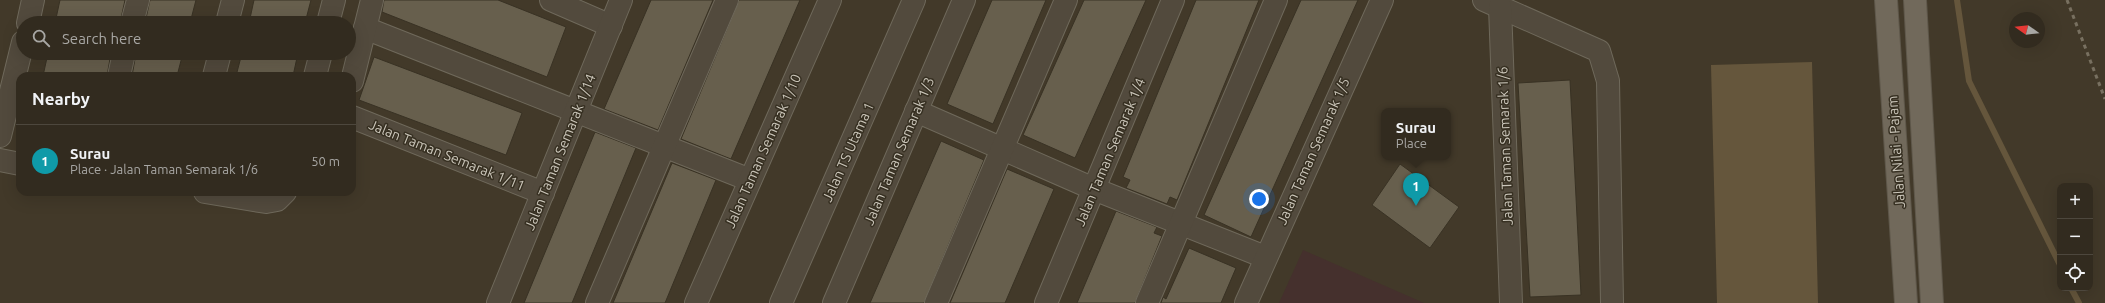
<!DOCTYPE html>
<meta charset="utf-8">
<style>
:root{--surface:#322b1f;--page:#3a3328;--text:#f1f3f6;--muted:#a8a7a4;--line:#4d473d;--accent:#f2d599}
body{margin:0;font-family:Ubuntu,sans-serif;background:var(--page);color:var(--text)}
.controls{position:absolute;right:12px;bottom:12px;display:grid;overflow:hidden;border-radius:8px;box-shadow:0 4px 16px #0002}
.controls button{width:36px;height:36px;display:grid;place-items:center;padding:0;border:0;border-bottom:1px solid var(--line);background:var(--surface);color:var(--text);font:20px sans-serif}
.compass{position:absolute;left:2009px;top:12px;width:36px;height:36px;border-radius:50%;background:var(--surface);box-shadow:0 4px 16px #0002;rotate:284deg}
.you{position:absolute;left:1259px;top:199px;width:14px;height:14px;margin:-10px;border:3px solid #fff;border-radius:50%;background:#1a73e8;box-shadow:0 0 0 6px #1a73e833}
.badge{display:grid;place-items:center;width:26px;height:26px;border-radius:50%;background:var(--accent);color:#fff;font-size:13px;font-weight:700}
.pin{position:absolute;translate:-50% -33px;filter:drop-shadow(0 1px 2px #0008)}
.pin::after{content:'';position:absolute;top:21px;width:14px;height:12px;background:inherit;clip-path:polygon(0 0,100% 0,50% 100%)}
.popup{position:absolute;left:1381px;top:108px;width:70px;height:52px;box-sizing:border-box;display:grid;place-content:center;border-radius:8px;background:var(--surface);filter:drop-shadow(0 1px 3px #0005);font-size:13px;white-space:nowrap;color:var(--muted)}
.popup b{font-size:15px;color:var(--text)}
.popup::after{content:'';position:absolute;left:50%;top:100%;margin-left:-8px;border:8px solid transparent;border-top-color:var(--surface)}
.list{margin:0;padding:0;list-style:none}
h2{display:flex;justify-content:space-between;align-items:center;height:52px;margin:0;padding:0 16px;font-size:17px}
h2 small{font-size:13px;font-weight:400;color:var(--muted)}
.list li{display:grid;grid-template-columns:26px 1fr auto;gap:12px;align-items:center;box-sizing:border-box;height:72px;padding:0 16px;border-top:1px solid var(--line)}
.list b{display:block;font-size:15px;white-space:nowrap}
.list p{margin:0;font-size:13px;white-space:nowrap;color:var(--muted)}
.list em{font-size:13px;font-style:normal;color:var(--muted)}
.icon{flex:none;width:22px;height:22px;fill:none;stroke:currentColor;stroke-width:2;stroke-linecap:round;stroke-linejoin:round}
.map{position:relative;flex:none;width:2105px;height:303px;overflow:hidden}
.search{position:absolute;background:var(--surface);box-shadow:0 4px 16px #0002;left:16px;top:16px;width:340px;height:44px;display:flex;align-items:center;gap:10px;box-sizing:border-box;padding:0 14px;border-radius:22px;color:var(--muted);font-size:15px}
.panel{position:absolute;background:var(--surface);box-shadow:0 4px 16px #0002;left:16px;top:72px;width:340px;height:124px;border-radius:12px}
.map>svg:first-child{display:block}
.green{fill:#45302d}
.water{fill:#65563c}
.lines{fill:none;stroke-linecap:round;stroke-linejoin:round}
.stream{stroke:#65563c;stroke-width:6}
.building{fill:#675f4d;stroke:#393224}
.minor-casing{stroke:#6f695b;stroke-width:24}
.major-casing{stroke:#5e574a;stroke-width:24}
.minor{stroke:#524a3d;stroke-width:22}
.major{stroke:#71695b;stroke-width:22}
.rail{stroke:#787060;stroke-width:3;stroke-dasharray:4 4;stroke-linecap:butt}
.labels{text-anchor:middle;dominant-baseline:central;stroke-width:3;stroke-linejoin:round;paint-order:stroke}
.street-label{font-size:14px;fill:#cbc6ba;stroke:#373022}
</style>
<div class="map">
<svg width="2105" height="303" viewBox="0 0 2105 303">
<rect width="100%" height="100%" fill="#423929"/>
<path class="green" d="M1303,250L1424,303H1279Z"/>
<path class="water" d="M1812,62L1818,303H1717L1711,65Z"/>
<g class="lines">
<g class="stream">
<path d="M1957,0L1969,81L2060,265"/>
<path d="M2071,288L2079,303"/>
</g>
</g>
<g class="building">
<path d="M60,0H125L120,23H55Z"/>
<path d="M150,0H196L190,23H145Z"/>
<path d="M254,0H311L305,23H249Z"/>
<path d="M384,0H498L566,27L547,77L382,12Z"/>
<path d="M651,0H713L658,130L604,109Z"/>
<path d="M739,0H800L731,159L681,139Z"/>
<path d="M992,0H1046L993,124L947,104Z"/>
<path d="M1084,0H1146L1075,158L1023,135Z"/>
<path d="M1196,0H1259L1177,200L1170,197L1167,204L1126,188L1130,180L1123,177Z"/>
<path d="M1301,0H1358L1251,237L1204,215Z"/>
<path d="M48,53H111L107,76H43Z"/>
<path d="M136,53H183L177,76H132Z"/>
<path d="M242,53H298L293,76H236Z"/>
<path d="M374,57L522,113L506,155L359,100Z"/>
<path d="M1570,80L1581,295L1530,297L1518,83Z"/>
<path d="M595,132L636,148L572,303H524Z"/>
<path d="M941,141L984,160L924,303H870Z"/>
<path d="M672,163L716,180L665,303H613Z"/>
<path d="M1400,164L1459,207L1430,248L1372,205Z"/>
<path d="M1007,169L1054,189L1005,303H950Z"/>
<path d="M1116,211L1157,227L1154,233L1162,236L1135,303H1077Z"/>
<path d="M1189,248L1236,268L1221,303H1161L1163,297L1166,299Z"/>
</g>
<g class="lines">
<defs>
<g id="minor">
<path d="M551,0L611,26"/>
<path d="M1484,0L1599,51L1608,81L1612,303"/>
<path d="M1500,7L1511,303"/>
<path d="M28,23L33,0"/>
<path d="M132,23L138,0"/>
<path d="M227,23L233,0"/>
<path d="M328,23L334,0"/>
<path d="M365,28L750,180"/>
<path d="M119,76L124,53"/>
<path d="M214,76L220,53"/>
<path d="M315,76L321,53"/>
<path d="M352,81L372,0"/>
<path d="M916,111L1094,189L1265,257"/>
<path d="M352,117L543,193"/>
<path d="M0,136L23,42"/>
<path d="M0,160L20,164"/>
<path d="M205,192L266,202L277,200L285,192"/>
<path d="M498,303L621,0"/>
<path d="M597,303L727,0"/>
<path d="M696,303L830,0"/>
<path d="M781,303L914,0"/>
<path d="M834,303L964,0"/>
<path d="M936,303L1066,0"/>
<path d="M1046,303L1173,0"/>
<path d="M1147,303L1276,0"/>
<path d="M1246,303L1382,0"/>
</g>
<g id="major">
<path d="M1886,0L1906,303"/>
<path d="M1915,0L1932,303"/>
</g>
</defs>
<use href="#minor" class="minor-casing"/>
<use href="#major" class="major-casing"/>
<use href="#minor" class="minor"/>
<use href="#major" class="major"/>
<path class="rail" d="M2067,0L2105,99"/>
</g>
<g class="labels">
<g class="street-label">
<text transform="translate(1505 146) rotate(-92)">Jalan Taman Semarak 1/6</text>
<text transform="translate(763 151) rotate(-66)">Jalan Taman Semarak 1/10</text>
<text transform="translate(899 151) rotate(-67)">Jalan Taman Semarak 1/3</text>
<text transform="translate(1313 151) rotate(-66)">Jalan Taman Semarak 1/5</text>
<text transform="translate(560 152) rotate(-68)">Jalan Taman Semarak 1/14</text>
<text transform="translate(848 152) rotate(-66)">Jalan TS Utama 1</text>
<text transform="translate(1110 152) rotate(-67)">Jalan Taman Semarak 1/4</text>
<text transform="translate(1896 152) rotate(-94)">Jalan Nilai - Pajam</text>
<text transform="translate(447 155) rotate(22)">Jalan Taman Semarak 1/11</text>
</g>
</g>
</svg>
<div class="controls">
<button>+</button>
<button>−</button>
<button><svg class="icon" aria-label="locate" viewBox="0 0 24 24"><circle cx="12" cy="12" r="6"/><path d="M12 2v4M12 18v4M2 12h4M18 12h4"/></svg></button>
</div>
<svg class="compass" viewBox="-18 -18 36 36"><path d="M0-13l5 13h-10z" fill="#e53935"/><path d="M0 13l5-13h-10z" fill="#a8a7a4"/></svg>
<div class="you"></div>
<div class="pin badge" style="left:1416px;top:206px;background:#0f9aa8">1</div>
<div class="popup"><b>Surau</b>Place</div>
<div class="search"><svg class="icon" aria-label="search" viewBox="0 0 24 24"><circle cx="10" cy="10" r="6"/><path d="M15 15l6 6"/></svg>Search here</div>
<section class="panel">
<h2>Nearby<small></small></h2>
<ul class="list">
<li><span class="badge" style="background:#0f9aa8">1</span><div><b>Surau</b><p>Place · Jalan Taman Semarak 1/6</p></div><em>50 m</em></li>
</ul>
</section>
</div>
